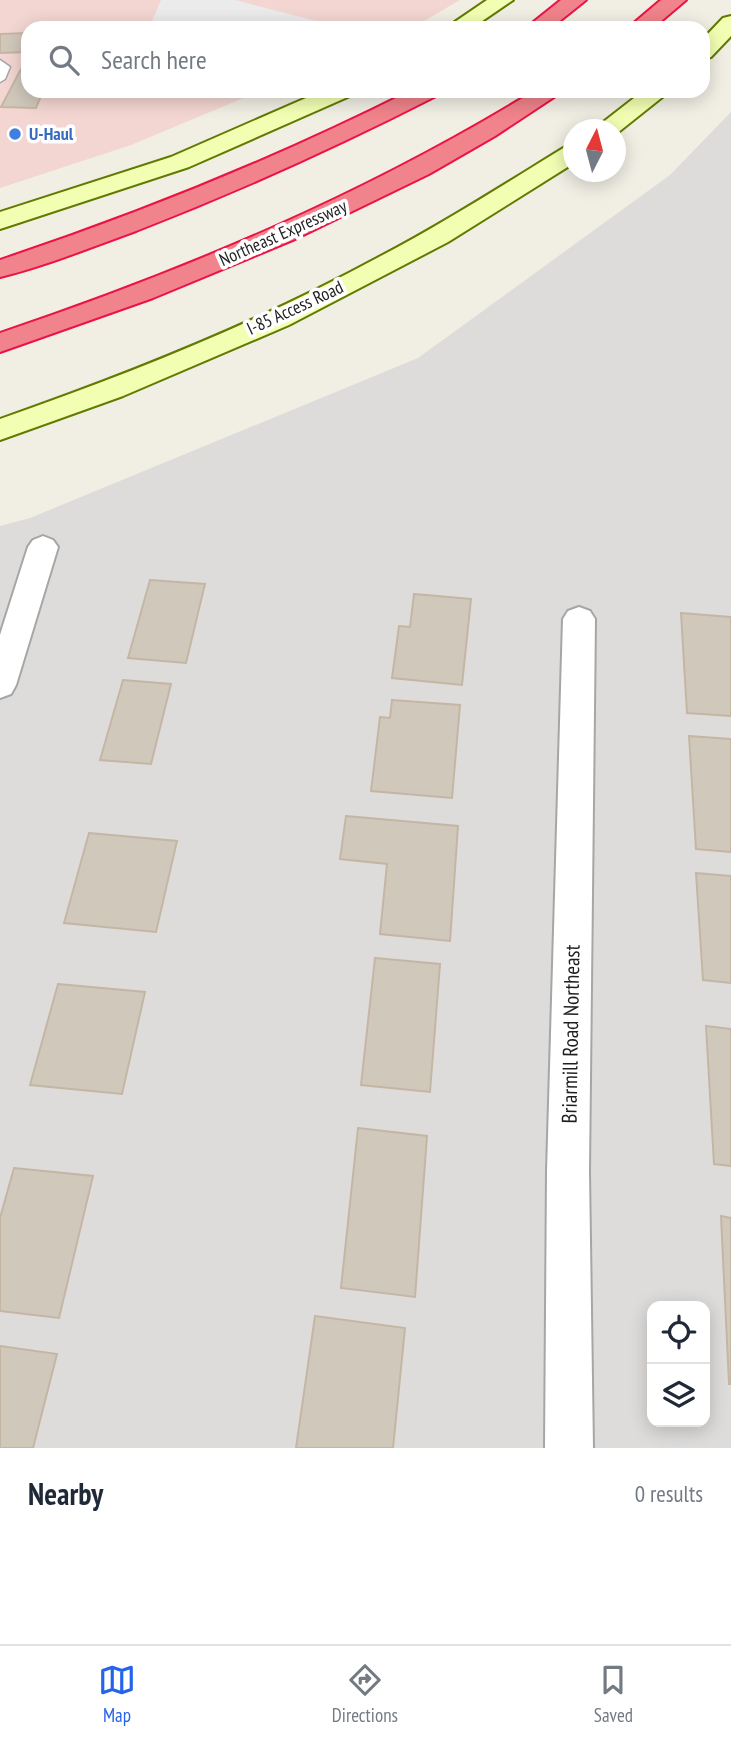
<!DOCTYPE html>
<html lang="en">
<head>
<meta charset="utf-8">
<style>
	body { margin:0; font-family:"PT Sans Narrow",sans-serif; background:#f2f2f3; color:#1f2937 }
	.controls { position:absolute; right:21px; bottom:21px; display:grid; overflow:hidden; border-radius:14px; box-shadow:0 4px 18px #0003 }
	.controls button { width:63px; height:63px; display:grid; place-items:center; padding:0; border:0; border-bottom:2px solid #e0e1e3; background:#fff; color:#1f2937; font:35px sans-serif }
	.compass { position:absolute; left:563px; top:119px; width:63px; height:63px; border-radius:50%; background:#fff; box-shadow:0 4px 18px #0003; rotate:6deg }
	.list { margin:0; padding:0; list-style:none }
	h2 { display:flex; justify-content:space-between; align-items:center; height:91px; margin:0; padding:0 28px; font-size:30px }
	h2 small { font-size:23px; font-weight:400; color:#747a83 }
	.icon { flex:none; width:38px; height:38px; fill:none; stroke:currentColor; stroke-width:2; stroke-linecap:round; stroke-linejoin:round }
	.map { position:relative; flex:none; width:731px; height:1448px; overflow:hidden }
	.search { position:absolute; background:#fff; box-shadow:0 4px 18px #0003; left:21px; right:21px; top:21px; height:77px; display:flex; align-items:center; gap:18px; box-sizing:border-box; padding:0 24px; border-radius:21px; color:#747a83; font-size:26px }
	.sheet { height:196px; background:#fff }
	nav { display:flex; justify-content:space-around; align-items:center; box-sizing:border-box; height:98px; border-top:2px solid #e0e1e3; background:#fff; font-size:19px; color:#747a83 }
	nav a { display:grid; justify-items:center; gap:4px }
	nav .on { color:#2563eb }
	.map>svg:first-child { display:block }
	.residential { fill:#dddcdb; fill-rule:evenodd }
	.commercial { fill:#f3d6d1 }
	.parking { fill:#ebebeb }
	.building { fill:#d1c8bc; stroke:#c4b6a4; stroke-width:2 }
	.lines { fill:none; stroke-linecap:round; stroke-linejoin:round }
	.service-casing { stroke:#a6a6a6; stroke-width:3 }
	.minor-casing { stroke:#a6a6a6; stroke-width:4 }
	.secondary-casing { stroke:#607b00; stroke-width:4 }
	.motorway-casing { stroke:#ed1244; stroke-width:4 }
	.service { fill:#fff; fill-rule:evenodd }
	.minor { fill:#fff; fill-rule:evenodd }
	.secondary { fill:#f2ffb3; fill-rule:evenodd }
	.motorway { fill:#f0838b; fill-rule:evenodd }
	.shop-dot { fill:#3f7fe0; stroke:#fff; stroke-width:2.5 }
	.labels { text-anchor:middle; stroke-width:7; stroke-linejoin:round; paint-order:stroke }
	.far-shop-label { font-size:18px; font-weight:bold; fill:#366cbe; stroke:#fff; text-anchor:start }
	.far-street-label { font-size:18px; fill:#1f1f1f; stroke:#fff }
	.street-label { font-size:21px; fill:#1f1f1f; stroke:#fff }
</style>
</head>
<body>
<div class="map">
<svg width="731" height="1448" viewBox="0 0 731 1448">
	<rect width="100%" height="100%" fill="#f1eee4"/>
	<path class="residential" d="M731,112V1448H0V526L30,518L418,358L670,175ZM652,1306H705V1422H652Z"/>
	<path class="commercial" d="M0,0H460L412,28H28V91H260L131,145L0,188Z"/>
	<path class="parking" d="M161,0H235L324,23L319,28H149Z"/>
	<path class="building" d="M28,33V52L0,53V34Z
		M21,69H28V91H43L36,108L1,107Z
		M150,580L205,584L186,663L128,658Z
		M414,594L471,599L462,685L392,678L399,626L410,627Z
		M681,613L731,617V716L687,713Z
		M123,680L171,684L151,764L100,760Z
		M392,700L460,705L452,798L371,791L380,717L390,718Z
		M689,736L731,739V852L696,849Z
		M346,816L458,826L450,941L380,934L387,864L340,859Z
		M89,833L177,841L156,932L64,923Z
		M696,873L731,876V983L703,980Z
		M375,958L440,964L430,1092L361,1085Z
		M58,984L145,992L122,1094L30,1085Z
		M706,1026L731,1029V1166L714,1164Z
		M358,1128L427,1136L415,1297L341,1288Z
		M14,1168L93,1176L59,1318L0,1311V1218Z
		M721,1216L731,1218V1384H729Z
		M315,1316L405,1328L393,1448H296Z
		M0,1346L57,1354L33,1448H0Z"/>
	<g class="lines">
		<defs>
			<path id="service" d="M0,60L10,67L5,79L0,82Z"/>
			<path id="minor" d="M43,536L53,540L58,547L16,685L11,694L0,698V635L28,547L33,540Z
				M579,607L590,611L595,619L589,1171L593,1448H545L547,1171L563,619L568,611Z"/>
			<path id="secondary" d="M487,0H513L472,28H446Z
				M731,16V36L711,57L703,59V39L723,18Z
				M322,91H354L350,96L189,167L0,229V212L171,157Z
				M643,91H670L616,134V130H593Z
				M574,145V163L448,242L289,325L123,396L0,440V419C129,374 257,323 377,258C442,224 503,185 565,147Z"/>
			<path id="motorway" d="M561,0H586L551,28H526Z
				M661,0H686L653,28H628Z
				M410,91H440L436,96C338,146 239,191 136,231C91,247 46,266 0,277V260C141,213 277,158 410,91Z
				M534,91H563L495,136L429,174L293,240L153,298L0,352V333C187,270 366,194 534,91Z"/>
		</defs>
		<use href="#service" class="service-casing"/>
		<use href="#minor" class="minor-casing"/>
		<use href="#secondary" class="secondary-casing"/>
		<use href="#motorway" class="motorway-casing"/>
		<use href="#service" class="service"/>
		<use href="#minor" class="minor"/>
		<use href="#secondary" class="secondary"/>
		<use href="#motorway" class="motorway"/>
	</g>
	<circle class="shop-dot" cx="15" cy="134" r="7"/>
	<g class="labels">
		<g class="far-shop-label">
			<text x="29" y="140">U-Haul</text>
		</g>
		<g class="far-street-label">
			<text transform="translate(283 233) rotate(-24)" y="6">Northeast Expressway</text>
			<text transform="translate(295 308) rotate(-25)" y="6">I-85 Access Road</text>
		</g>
		<g class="street-label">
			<text transform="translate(571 1034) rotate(-89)" y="7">Briarmill Road Northeast</text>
		</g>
	</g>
</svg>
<div class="controls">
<button><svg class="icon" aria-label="locate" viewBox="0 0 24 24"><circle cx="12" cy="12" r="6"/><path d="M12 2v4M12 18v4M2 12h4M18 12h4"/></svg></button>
<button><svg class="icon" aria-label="layers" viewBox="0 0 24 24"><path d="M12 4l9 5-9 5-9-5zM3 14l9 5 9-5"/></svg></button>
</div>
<svg class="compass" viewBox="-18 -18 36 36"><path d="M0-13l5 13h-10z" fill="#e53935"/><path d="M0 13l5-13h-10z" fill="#747a83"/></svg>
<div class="search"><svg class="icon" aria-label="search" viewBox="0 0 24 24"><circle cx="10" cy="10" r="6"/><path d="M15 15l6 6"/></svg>Search here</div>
</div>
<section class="sheet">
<h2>Nearby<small>0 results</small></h2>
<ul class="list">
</ul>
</section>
<nav>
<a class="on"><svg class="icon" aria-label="map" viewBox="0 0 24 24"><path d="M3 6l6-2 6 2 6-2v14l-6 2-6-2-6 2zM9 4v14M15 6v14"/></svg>Map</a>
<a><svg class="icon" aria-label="directions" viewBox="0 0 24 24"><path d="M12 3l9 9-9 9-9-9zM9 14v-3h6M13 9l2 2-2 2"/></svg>Directions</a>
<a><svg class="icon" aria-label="saved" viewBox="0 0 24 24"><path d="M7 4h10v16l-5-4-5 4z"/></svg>Saved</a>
</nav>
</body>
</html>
